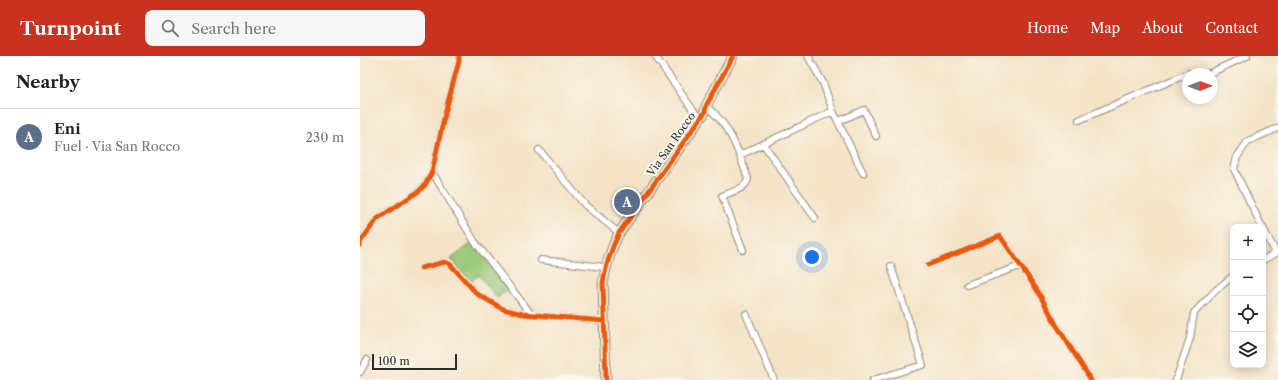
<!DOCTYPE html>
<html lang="en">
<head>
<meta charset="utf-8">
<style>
	body { margin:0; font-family:"Libre Caslon Text",serif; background:#f6f6f6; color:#222 }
	.controls { position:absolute; right:12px; bottom:12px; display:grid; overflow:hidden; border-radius:8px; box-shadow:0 2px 10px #0003 }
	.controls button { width:36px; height:36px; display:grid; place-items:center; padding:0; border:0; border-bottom:1px solid #e0e0e0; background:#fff; color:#222; font:20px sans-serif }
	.compass { position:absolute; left:822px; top:12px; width:36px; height:36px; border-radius:50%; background:#fff; box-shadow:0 2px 10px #0003; rotate:89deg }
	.scale { position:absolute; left:12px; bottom:10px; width:85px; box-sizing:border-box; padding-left:4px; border:2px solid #2b2b2b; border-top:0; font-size:11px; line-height:14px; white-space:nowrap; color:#2b2b2b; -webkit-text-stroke:3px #fbf7ec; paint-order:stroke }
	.you { position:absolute; left:452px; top:201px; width:14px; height:14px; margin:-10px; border:3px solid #fff; border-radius:50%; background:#1a73e8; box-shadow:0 0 0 6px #1a73e833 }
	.badge { display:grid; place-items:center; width:26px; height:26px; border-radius:50%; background:#c8321e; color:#fff; font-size:13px; font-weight:700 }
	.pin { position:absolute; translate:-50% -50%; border:2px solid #fff; box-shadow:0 1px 4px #0006 }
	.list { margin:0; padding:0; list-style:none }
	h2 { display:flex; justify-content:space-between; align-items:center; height:52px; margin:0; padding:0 16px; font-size:17px }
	h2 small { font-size:13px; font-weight:400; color:#767676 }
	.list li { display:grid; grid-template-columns:26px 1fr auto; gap:12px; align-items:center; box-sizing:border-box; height:56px; padding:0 16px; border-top:1px solid #e0e0e0 }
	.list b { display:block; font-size:15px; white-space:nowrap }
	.list p { margin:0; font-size:13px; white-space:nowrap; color:#767676 }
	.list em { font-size:13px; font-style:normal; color:#767676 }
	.icon { flex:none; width:22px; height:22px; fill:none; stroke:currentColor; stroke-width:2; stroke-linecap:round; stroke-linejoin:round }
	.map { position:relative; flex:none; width:918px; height:324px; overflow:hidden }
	header { display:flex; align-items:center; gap:24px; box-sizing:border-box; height:56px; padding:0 20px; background:#c8321e; color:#fff }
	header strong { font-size:19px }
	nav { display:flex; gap:22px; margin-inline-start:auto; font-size:14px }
	.search { width:280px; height:36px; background:#f6f6f6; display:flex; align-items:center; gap:10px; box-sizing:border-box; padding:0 14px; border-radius:8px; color:#767676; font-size:15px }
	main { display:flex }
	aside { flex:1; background:#fff }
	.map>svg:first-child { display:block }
	.pitch { fill:#98c877; stroke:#627a51 }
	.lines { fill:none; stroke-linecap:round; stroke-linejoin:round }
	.street-casing { stroke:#908779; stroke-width:8 }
	.secondary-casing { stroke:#908779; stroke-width:11 }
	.street { stroke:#fff; stroke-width:6 }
	.secondary { stroke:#fae7c3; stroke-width:9 }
	.cycleway-casing { stroke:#fbf7ec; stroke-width:8 }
	.cycleway { stroke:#e8590c; stroke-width:5 }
	.labels { text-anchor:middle; stroke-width:4; stroke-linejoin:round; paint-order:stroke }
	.street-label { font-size:11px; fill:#2b2b2b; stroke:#fbf7ec }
</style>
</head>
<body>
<header>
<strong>Turnpoint</strong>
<div class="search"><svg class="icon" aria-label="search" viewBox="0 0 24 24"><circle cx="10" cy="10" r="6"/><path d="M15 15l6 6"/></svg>Search here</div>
<nav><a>Home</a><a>Map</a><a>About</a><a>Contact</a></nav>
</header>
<main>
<aside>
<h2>Nearby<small></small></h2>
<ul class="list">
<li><span class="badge" style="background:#5c6f8a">A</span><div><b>Eni</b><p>Fuel · Via San Rocco</p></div><em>230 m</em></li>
</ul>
</aside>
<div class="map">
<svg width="918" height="324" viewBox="0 0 918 324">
	<rect width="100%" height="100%" fill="#fbf7ec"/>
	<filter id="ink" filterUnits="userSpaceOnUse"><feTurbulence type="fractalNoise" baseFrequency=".025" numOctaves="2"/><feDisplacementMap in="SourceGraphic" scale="8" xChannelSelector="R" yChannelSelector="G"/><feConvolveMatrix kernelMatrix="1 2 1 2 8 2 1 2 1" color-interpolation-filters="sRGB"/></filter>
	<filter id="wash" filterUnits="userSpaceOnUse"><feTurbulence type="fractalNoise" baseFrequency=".012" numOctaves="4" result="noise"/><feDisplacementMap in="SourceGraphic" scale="16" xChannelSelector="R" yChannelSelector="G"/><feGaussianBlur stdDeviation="0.9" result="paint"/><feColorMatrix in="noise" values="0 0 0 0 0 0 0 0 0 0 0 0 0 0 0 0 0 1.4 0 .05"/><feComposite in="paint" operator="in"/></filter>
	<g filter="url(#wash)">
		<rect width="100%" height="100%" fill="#f4e3c7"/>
		<path class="pitch" d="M113,186L148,234L137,242L119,219L109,227L91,203Z"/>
	</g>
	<g filter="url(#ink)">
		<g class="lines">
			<defs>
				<path id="street" d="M295,0L340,64
					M448,0L463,27L473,55L503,117
					M848,18L887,0
					M346,50C369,67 379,96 388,123C386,133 371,136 362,140L383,194
					M719,64L829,17L834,18
					M479,65L504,54L516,80
					M404,89L455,162
					M179,94L225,149L259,177
					M380,99L473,55
					M72,116L115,186L171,258
					M902,171L874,113L877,101L888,85L918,72
					M903,172L916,197L903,204
					M0,189L1,185L17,163L59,135L65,129L72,116L85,57L99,5V0
					M181,204L245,211
					M568,209L640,180L677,234L697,270L731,324
					M61,212L85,206L90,208L117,238L143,253L163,258L244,265
					M607,229L660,210
					M386,258L414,324
					M0,316L7,304
					M513,324L563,309L531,210
					M816,324L830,282L834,257L855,235L873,220"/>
				<path id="secondary" d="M246,324L243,227C246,208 251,193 259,177L345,56L346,50L373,0"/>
			</defs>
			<use href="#street" class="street-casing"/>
			<use href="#secondary" class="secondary-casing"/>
			<use href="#street" class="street"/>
			<use href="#secondary" class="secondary"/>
			<defs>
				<path id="cycleway" d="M0,189L1,185L17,163L59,135L65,129L72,116L85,57L99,5V0
					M568,209L640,180L677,234L697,270L731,324
					M61,212L85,206L90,208L117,238L143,253L163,258L244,265
					M246,324L243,227C246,208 251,193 259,177L345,56L346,50L373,0"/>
			</defs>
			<use href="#cycleway" class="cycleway-casing"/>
			<use href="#cycleway" class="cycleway"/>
		</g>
	</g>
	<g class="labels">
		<g class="street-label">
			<text transform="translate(311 88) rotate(-55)" y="4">Via San Rocco</text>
		</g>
	</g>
</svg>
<div class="controls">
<button>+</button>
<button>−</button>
<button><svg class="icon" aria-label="locate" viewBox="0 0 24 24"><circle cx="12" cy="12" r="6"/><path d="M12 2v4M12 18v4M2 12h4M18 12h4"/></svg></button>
<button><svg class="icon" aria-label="layers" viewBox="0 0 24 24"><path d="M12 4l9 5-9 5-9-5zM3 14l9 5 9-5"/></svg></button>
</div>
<svg class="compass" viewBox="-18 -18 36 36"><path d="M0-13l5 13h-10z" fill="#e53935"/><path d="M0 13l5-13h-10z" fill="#767676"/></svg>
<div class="scale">100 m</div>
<div class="you"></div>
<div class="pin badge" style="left:267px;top:146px;background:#5c6f8a">A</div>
</div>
</main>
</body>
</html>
